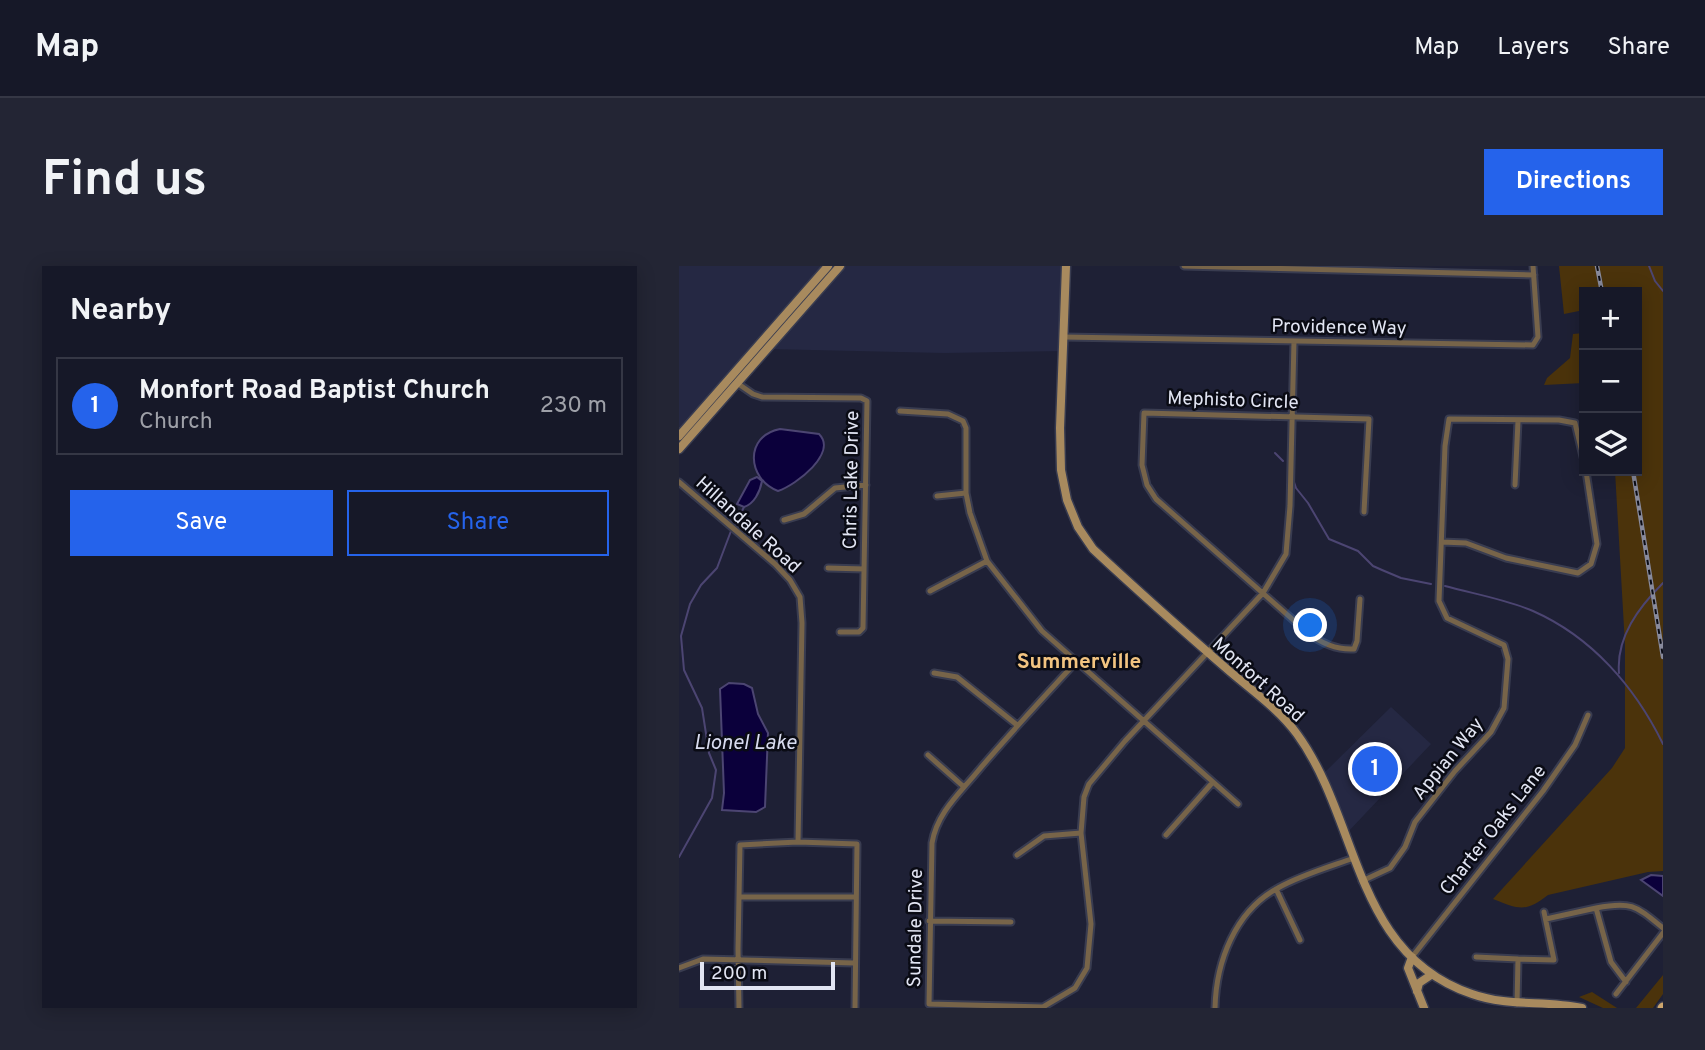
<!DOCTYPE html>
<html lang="en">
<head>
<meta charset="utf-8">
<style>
	body { margin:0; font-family:Overpass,sans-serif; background:#232534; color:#f1f3f6 }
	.controls { position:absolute; right:21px; top:21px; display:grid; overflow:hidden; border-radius:0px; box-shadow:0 4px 18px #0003 }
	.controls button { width:63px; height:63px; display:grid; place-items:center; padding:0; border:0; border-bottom:2px solid #353745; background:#161828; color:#f1f3f6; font:35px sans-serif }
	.scale { position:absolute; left:21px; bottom:18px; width:135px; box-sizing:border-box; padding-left:7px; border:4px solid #e2e5f3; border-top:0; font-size:19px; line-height:24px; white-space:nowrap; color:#e2e5f3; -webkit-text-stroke:5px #0a0b14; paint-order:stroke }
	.you { position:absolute; left:632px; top:360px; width:24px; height:24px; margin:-18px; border:5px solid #fff; border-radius:50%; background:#1a73e8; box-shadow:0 0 0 10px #1a73e833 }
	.badge { display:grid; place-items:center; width:46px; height:46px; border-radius:50%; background:#2563eb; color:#fff; font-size:23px; font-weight:700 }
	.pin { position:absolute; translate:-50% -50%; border:4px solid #fff; box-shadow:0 2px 7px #0006 }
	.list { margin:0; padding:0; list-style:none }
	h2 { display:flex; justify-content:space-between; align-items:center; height:91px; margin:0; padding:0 28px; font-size:30px }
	h2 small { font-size:23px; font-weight:400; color:#9ea0a8 }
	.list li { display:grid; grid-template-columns:46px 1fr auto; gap:21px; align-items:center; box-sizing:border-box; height:98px; margin:0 14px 14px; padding:0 14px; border:2px solid #353745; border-radius:0px }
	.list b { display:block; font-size:26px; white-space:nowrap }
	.list p { margin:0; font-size:23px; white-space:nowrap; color:#9ea0a8 }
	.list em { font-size:23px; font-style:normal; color:#9ea0a8 }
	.actions { display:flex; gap:14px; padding:21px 28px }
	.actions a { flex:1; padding:16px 0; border:2px solid #2563eb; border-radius:0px; text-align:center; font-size:24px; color:#2563eb }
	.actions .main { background:#2563eb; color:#fff }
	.icon { flex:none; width:38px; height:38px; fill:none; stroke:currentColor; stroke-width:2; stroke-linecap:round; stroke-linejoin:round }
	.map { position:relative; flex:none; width:984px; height:742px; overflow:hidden; border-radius:0px }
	header { display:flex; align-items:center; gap:42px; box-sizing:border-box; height:98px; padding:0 35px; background:#161828; border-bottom:2px solid #353745 }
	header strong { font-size:33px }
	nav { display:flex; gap:38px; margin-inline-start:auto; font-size:24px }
	.intro { display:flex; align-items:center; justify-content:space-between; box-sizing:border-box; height:168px; padding:0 42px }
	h1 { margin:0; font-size:49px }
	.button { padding:18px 32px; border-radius:0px; background:#2563eb; color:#fff; font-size:24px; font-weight:700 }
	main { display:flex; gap:42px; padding:0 42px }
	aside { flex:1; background:#161828; border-radius:0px; box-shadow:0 4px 18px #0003 }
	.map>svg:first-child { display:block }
	.built { fill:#252843 }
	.green { fill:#4b330b }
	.water { fill:#0b003b; stroke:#4c4572; stroke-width:2 }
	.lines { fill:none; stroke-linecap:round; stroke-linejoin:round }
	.stream { stroke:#4c4572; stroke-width:2 }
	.street-casing { stroke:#393c50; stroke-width:9 }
	.secondary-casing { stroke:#393c50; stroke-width:11 }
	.primary-casing { stroke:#393c50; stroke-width:12 }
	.street { stroke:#776449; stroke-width:5 }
	.secondary { stroke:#a88a5e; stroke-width:8 }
	.primary { stroke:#cda66d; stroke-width:9 }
	.rail-casing { stroke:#888a9c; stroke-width:4.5 }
	.rail { stroke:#0a0b14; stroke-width:2; stroke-dasharray:5; stroke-linecap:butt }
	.labels { text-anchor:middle; stroke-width:5; stroke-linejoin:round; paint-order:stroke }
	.street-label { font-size:19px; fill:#e2e5f3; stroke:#0a0b14 }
	.neighbourhood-label { font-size:21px; font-weight:bold; fill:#f2c481; stroke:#0a0b14 }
	.water-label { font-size:21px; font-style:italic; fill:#d8dbef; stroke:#0a0b14 }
</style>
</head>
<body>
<header>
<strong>Map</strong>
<nav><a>Map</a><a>Layers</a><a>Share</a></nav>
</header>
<div class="intro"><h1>Find us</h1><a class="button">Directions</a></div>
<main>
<aside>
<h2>Nearby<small></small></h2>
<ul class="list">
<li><span class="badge">1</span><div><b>Monfort Road Baptist Church</b><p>Church</p></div><em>230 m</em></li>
</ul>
<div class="actions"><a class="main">Save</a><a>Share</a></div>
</aside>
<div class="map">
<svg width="984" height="742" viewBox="0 0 984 742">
	<rect width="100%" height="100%" fill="#1e2035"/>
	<path class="built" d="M0,0H388L386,85L265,87L89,83L0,182Z
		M712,441L752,478L668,567L644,508Z"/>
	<path class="green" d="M880,0H984V605L969,606L869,629C846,647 840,643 814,633L933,502L946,482V379L936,205H958V26H905V44L885,48Z
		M905,67V117L865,119L868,112L891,92L894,68Z
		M984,709V728L974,742H957Z
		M913,726L938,742H924L900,731Z"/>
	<path class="water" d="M101,163L140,168C159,187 117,219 99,225C68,213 65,170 101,163Z
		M78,211L83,215C81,226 75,238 65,241L58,238L71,214Z
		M50,417L65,418L73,422L79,448L89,467L86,541L77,546L43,544L45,527L41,423Z
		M972,609L984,610V630L962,614Z"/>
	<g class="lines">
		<path class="stream" d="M970,0L976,15L984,25
			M596,187L604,195
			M615,216L617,222L629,237L650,273L679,285L694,300L703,304L722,312L752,318
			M56,259L65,241
			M766,320C795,328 826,333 854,345C913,371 956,421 984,478
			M940,407C937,371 960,341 984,317
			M0,591L33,532L37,504L30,487L23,442L5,404L2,370L11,338L22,319L38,302L52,265"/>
		<defs>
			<path id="street" d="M505,0L855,9
				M384,71L854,79L859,71L854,0
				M58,117L74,128L83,131L182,132L188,135L184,362L180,366H161
				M221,145L269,148L284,155L287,162V227L291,247L308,295L363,365L559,538
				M0,216L96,298L111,314L121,331L123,357L119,576
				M836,219L839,155
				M258,230L287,227
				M105,254L125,248L156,222L187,219
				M763,276L787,277L827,292L899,307L912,298L918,278L907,205
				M149,302L185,303
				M251,325L308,295
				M681,333L678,375L675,383C658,384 642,377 629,367L477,233L468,219L463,199L465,147L690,153L685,246
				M397,396C364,432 331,467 299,505C280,528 258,547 253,577L250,738L364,741L396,722L408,702L412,658L402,567L405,531L410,518L446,475L584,327L607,288L611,240L615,75
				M255,407L278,411L338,459
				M249,489L285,521
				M487,569L534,516
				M338,589L365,570L402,567
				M683,615L711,602L726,581L736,556L776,505L812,466L825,442L829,393L825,379L768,352L760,335L766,180L770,153L880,154L896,157L905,195
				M597,623L621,674
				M61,631H177
				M867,653L917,642
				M250,655L332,656
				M733,691L864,525L896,479L909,449
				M797,691L839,693L838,738
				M839,693L875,694L865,646
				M0,702L24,693L175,697
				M947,716L932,696L917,642C953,635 957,640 984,662
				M937,728L984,667
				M60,742L59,683L61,579L119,576L178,578L176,742
				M536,742C537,696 556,645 599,622C622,609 650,601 675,592"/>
			<path id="secondary" d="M387,0L381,162L382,204L388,234L399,261L414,283C458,324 503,364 548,403C571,423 600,443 618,468C681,554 674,688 793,728C829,741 866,734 903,742
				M0,170L149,0
				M0,183L161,0
				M733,691L729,702L745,742
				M738,725L740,717L752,709"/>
			<path id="primary" d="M983,742L984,741"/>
		</defs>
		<use href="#street" class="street-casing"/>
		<use href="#secondary" class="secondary-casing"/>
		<use href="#primary" class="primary-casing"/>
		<use href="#street" class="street"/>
		<use href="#secondary" class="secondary"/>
		<use href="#primary" class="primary"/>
		<defs>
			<path id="rail" d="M918,0L923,26
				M954,205L984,391"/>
		</defs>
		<use href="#rail" class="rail-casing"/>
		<use href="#rail" class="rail"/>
	</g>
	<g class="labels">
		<g class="street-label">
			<text transform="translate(660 60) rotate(1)" y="7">Providence Way</text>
			<text transform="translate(554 133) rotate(2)" y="7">Mephisto Circle</text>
			<text transform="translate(171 214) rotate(-89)" y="7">Chris Lake Drive</text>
			<text transform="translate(70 258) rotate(42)" y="7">Hillandale Road</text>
			<text transform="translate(580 413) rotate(42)" y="7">Monfort Road</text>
			<text transform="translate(768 492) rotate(-51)" y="7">Appian Way</text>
			<text transform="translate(813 563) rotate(-52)" y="7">Charter Oaks Lane</text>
			<text transform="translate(235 662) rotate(-89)" y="7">Sundale Drive</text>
		</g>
		<g class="neighbourhood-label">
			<text x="400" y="402">Summerville</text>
		</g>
		<g class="water-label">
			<text x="66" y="483">Lionel Lake</text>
		</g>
	</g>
</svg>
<div class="controls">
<button>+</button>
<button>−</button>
<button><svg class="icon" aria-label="layers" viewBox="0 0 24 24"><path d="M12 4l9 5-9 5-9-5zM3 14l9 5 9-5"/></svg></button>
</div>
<div class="scale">200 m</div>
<div class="you"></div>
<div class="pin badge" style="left:696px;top:503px">1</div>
</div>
</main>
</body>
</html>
